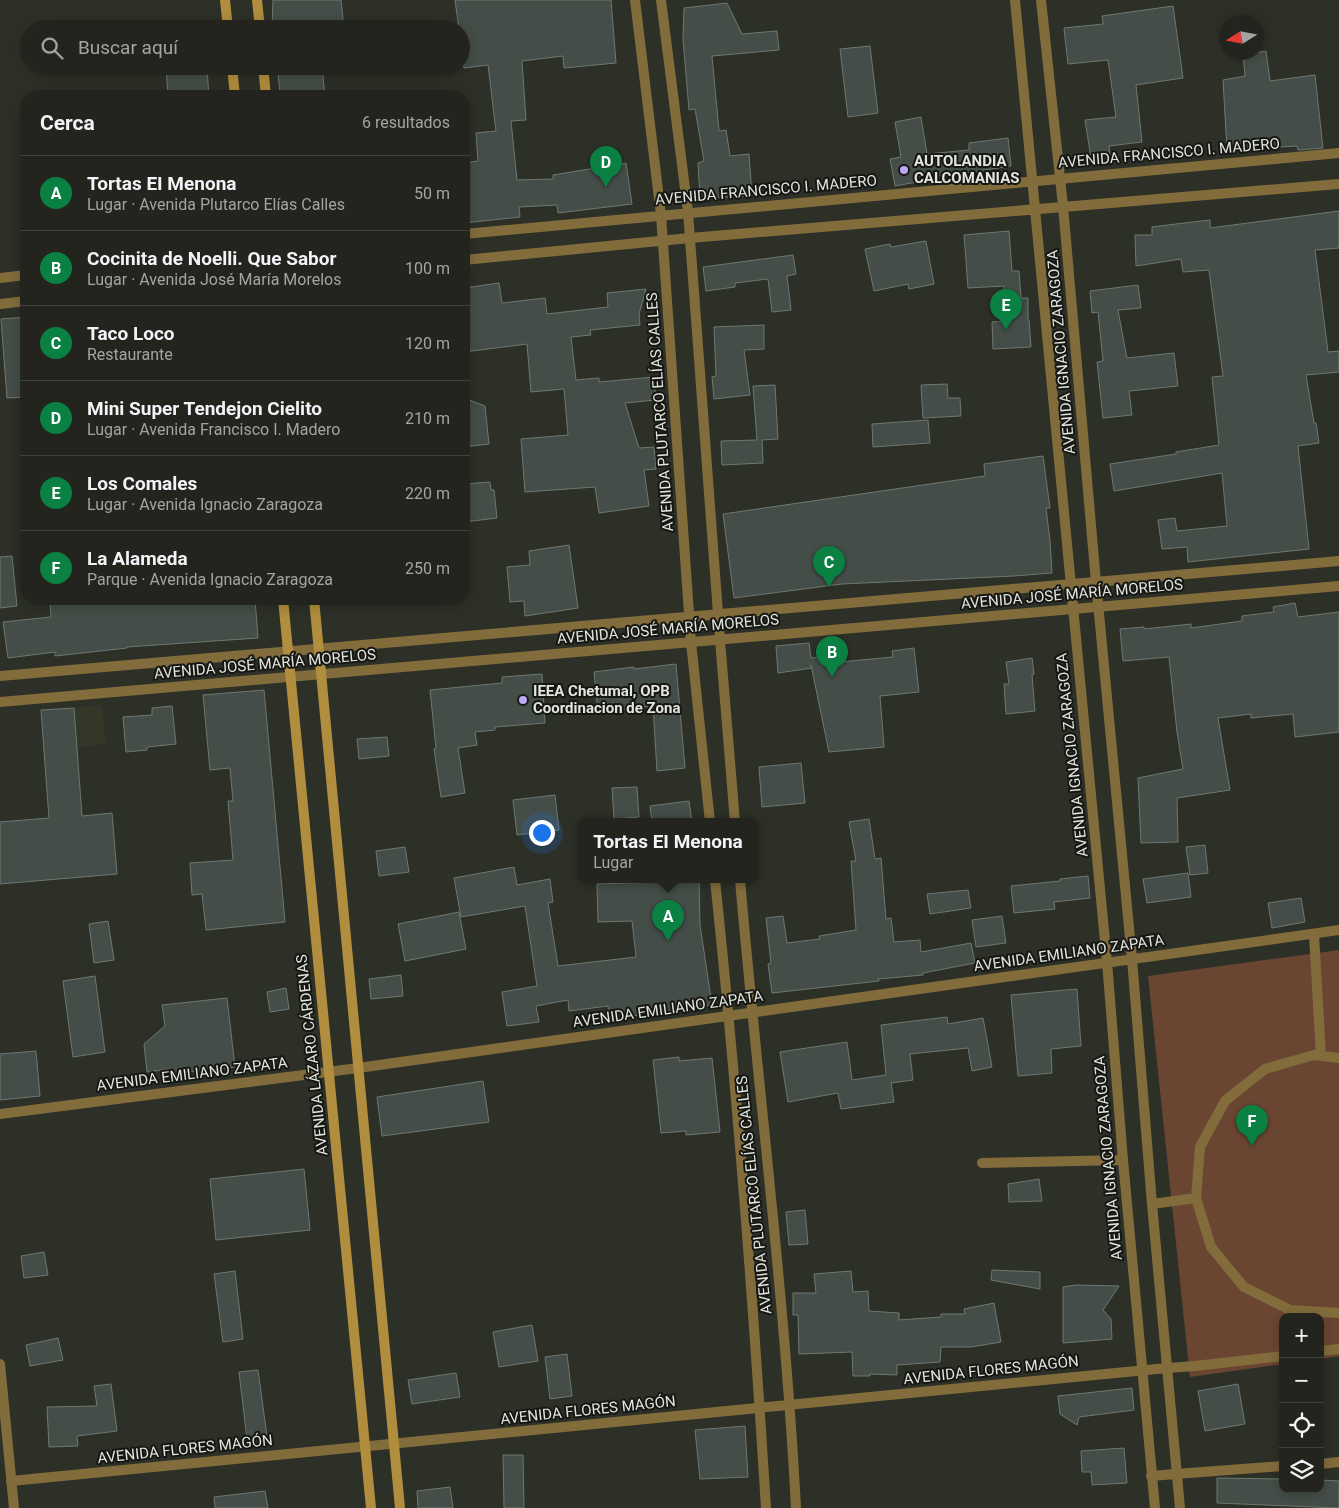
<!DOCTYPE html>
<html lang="es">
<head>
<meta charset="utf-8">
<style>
	body { margin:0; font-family:Roboto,sans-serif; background:#2e302a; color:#f1f3f6 }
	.controls { position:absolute; right:15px; bottom:15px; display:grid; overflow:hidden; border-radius:10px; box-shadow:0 2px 12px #0003 }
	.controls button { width:45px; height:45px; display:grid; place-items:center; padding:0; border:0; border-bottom:1px solid #3f413b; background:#22241d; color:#f1f3f6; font:25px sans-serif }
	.compass { position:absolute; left:1219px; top:15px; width:45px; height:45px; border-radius:50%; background:#22241d; box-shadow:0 2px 12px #0003; rotate:259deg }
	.you { position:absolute; left:541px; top:832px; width:18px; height:18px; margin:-12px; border:4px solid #fff; border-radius:50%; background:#1a73e8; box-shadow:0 0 0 8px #1a73e833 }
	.badge { display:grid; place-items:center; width:32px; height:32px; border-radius:50%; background:#0b8043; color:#fff; font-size:16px; font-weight:700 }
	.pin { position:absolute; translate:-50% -41px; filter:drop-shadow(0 1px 2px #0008) }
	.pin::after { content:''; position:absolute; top:26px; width:18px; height:15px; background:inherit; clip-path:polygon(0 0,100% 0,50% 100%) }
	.popup { position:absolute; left:577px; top:818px; width:182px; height:65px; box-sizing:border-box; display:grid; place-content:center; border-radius:10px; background:#22241d; filter:drop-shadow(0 1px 4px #0005); font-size:16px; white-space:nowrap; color:#a2a4a4 }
	.popup b { font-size:19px; color:#f1f3f6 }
	.popup::after { content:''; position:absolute; left:50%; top:100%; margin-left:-10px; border:10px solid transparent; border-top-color:#22241d }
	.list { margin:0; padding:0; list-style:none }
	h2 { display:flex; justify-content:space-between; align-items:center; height:65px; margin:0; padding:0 20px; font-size:21px }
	h2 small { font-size:16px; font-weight:400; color:#a2a4a4 }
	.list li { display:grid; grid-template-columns:32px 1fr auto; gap:15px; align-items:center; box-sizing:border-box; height:75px; padding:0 20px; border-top:1px solid #3f413b }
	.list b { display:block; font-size:19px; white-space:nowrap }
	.list p { margin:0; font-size:16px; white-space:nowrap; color:#a2a4a4 }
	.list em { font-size:16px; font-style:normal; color:#a2a4a4 }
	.icon { flex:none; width:28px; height:28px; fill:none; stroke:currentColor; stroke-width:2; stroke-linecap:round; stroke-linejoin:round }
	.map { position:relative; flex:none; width:1339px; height:1508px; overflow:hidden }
	.search { position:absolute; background:#22241d; box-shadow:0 2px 12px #0003; left:20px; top:20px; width:450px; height:55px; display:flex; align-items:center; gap:12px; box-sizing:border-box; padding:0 18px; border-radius:28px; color:#a2a4a4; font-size:19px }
	.panel { position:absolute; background:#22241d; box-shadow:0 2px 12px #0003; left:20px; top:90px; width:450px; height:515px; border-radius:20px }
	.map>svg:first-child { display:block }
	.built { fill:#323727 }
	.green { fill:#6a4632 }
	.building { fill:#444d47; stroke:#6e7871 }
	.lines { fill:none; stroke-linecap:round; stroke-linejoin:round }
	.service { stroke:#826c3c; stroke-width:10 }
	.pedestrian { stroke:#826c3c; stroke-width:10 }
	.minor { stroke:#826c3c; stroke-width:10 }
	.tertiary { stroke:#826c3c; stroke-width:10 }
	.secondary { stroke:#b18e3d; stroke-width:10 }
	.poi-dot { fill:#bca9f5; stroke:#161713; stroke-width:2 }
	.labels { text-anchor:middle; stroke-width:4; stroke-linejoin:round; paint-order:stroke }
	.street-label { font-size:15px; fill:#e2e4de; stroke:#161713 }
	.poi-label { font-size:15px; font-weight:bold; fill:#e2e4de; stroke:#161713; text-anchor:start }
</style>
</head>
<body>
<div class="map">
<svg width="1339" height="1508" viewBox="0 0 1339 1508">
	<rect width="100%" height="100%" fill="#2d3027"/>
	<path class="built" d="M102,705L106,744L77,748L74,708Z"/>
	<path class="green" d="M1339,950V1356L1320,1359V1317H1283V1364L1190,1377L1148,976Z"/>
	<path class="building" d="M273,0H341L344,29H272Z
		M455,0H611L616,63L564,68L563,56L522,61L526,120L511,121L517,180L553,179V175L626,163L632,204L558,213L557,205L519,207L520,217L464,223V163L478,161L476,133L496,131L488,65L464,68L461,29H459Z
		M727,3L742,34L777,31L779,50L712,56L719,131L726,130L730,156L749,154L752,196L700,198L698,163L704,161L695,109L689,110L683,39L684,8Z
		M1173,6L1183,78L1136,85L1142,142L1109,146L1110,156L1091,158L1085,120L1116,117L1108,60L1068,64L1064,28L1103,24L1102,16Z
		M870,46L878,113L848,117L840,49Z
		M1266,51L1270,81L1315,75L1323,148L1298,150L1297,146L1227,150L1223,80L1245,76L1243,55Z
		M166,66H196V69H207L209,96H168Z
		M322,67L325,96H280L278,72Z
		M921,117L927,154L969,150V143L1008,138L1011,166L952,175L916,177L917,182L895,186L890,159L901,157L895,122Z
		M1339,211V248L1315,250L1328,352L1339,351V372L1306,375L1314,423H1316L1319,443L1298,446L1309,549L1188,562L1187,547L1162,549L1158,520L1175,518L1177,531L1227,526L1222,473L1114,491L1110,464L1176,454V452L1219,445L1212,377L1223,376L1209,270L1183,272L1181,259L1136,266L1135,235H1152V227L1176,224L1210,220V228Z
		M1009,231L1012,271H1019L1021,298H1028V320H1029L1031,347L993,349L992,322L1005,321L1004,286L968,288L964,235Z
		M926,241L934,284L909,289L908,284L874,291L865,249L890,244L891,247Z
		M793,255L796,274L787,276L791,310L772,312L768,279L735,283V287L706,291L703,267Z
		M499,283L502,303L545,298L547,314L608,307L607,293L646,289L639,314L640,325L590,330L591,335L571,337L576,380L599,378V382L654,377L656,400L625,403L639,448L654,447L656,469L644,470L649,506L599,513L595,487L525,492L521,439L568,435L564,389L531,392L527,344L464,352V288Z
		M1138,285L1141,308L1118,310L1127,358L1174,353L1178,386L1129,391L1132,415L1103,418L1097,362L1103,361L1098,312L1092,313L1090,291Z
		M26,317V397L7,398L1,319Z
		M764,325V349L744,350L750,395L714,399L712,377L716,376L714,327Z
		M947,384L948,398H960L961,416L923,418L921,385Z
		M775,385L778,439L762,440L763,463L722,465L721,441L757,440L753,386Z
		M464,398L485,406L489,444L464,447Z
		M928,420L930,443L873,447L872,424Z
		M1043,456L1050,508H1046L1050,541L1052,573L1014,576L842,584L734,598L723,514L985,476L984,464Z
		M490,482L491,490H494L497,518L464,522V484Z
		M569,545L578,608L525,616L524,601L510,602L507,567L530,565L529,551Z
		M12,556L17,606L0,608V557Z
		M103,599H255L258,638L127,647V648L55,656V652L8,658L3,622L51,617L50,603Z
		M1295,603L1298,617L1339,612V732L1295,737L1293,714L1251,718V714L1218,718L1230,790L1177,798L1178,842L1141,843L1138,778L1183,769L1177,732L1169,657L1123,661L1120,629L1144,627V629L1191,624V628L1242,621V616L1274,612L1273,607Z
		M809,643L811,658L839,655L840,662L893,657L892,651L914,648L919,692L880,696L884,747L829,752L811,665L812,668L778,673L776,646Z
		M1032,658L1034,674L1032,675L1035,711L1006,714L1004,684H1009L1006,662Z
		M676,664L685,768L657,771L653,706L598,712L594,672L634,667V669Z
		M542,674L545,723L495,727V730L475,732L477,745L458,748L465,793L441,797L434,749L436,748L430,690L502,683V677Z
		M264,690L285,922L206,930L202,894L192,895L190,863L233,860L228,801H233L230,768L210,770L203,695Z
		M172,706L176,744L147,747V750L126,752L123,717L152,715V708Z
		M74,708L82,816L112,813L117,874L0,884V822L49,818L41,710Z
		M387,737L389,756L359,759L357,739Z
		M801,763L805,803L762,807L759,767Z
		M637,787L639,817L614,819L612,788Z
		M555,795L559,830L517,835L513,800Z
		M689,801L692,822H652L650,806Z
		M869,819L875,859L881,858L886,919L891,918L894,942L920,940L921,952L971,943L975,963L923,973V975L878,979L879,981L772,993L768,964L771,963L766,918L783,916L787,943L820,939L819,936L856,930L851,861H856L849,822Z
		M1205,845L1208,873L1190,875L1186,847Z
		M405,847L409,872L379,876L376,851Z
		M514,867L517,885L550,879L553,902L548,903L558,966L636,957L632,921L598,922L597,884L699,881L700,925L712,1005L626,1017L625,1013L609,1015L608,1006L569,1011L568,1000L536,1006L539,1022L507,1026L502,992L537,986L525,906L461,917L454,878Z
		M1188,873L1191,897L1147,903L1143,879Z
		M1088,876L1090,898L1054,902L1055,909L1014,913L1011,886L1060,881V879Z
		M968,890L971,908L930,914L927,894Z
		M1301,898L1305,922L1272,928L1268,903Z
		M459,912L466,949L405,961L398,924Z
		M1002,916L1006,943L976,947L972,920Z
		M108,921L114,960L94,963L89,924Z
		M401,975L403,996L371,999L369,979Z
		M95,976L105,1052L73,1057L63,981Z
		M286,988L289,1009L270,1012L267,992Z
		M1077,989L1081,1046L1051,1049L1052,1073L1018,1076L1011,995Z
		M227,998L235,1067L170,1074V1069L147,1072L144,1044L165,1026L162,1005Z
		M947,1017L948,1024L983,1018L992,1067L972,1071L968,1048L910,1054L913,1080L891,1083L894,1102L841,1109L838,1093L788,1102L780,1052L847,1042L852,1080L886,1075L881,1025Z
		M36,1051L40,1096L0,1100V1054Z
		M679,1057V1061L712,1058L720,1132L686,1135V1131L661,1133L653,1060Z
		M483,1081L489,1122L382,1136L377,1097Z
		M304,1169L310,1230L216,1240L210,1179Z
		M1039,1179L1042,1201L1009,1202L1008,1184Z
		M805,1210L808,1244L789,1245L786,1212Z
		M44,1252L48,1275L24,1278L21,1256Z
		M992,1270L1040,1272V1289L991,1280Z
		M235,1271L243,1339L223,1342L214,1274Z
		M851,1271L853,1292L868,1291L869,1311L899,1313V1320L941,1317V1314H965L964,1309L994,1303L1001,1342L971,1347H941L940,1362L897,1365V1375L870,1374V1376H853L852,1352L799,1354L798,1315H793V1293H816L814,1274Z
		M1076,1285L1119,1286L1103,1310L1111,1319L1112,1339L1063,1343V1287Z
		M532,1325L538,1361L499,1367L493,1332Z
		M58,1338L63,1360L30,1366L26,1345Z
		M567,1354L572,1396L550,1399L545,1357Z
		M258,1370L267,1436L247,1439L239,1372Z
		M456,1373L460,1397L412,1404L408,1380Z
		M111,1384L117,1431L77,1436L78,1446L49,1447L47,1407L97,1406L94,1386Z
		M1238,1384L1245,1424L1205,1431L1198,1391Z
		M1132,1388L1134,1410L1079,1417L1077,1425L1060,1414L1058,1396Z
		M745,1426L748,1477L700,1479L695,1430Z
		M1124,1448L1127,1483L1092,1485L1091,1472H1082L1081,1451Z
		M503,1455H523L524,1508H504Z
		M1217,1478L1283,1479V1489H1320V1480L1339,1481V1508L1217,1503Z
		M450,1487L453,1508H418L417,1491Z
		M265,1491L268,1508H215L214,1497Z"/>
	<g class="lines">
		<path class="service" d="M982,1163L1123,1160
			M1320,1464L1339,1462
			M1176,1474L1283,1466"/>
		<path class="pedestrian" d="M1314,934L1321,1056
			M1339,1058L1314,1055L1265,1069L1225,1101L1200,1147L1196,1198L1211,1247L1244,1287L1290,1310L1339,1313
			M1152,1204L1196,1198
			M1320,1351L1339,1349
			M1167,1368L1195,1366L1283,1356"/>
		<path class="minor" d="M635,0L661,215L691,642L710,822
			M661,0L688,212L720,640L735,822
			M1015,0L1107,962L1123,1160L1155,1508
			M1041,0L1063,206L1096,582L1132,959L1152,1204L1180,1508
			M464,234L1339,153
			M464,260L690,238L1339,184
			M0,278L26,275
			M0,304L26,301
			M715,880C737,1089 753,1298 766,1508
			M740,880C758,1089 785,1298 796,1508
			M0,1114L358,1068L1339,930
			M0,1364L14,1508
			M1151,1476L1176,1474
			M11,1481L1167,1368"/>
		<path class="tertiary" d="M0,676L1339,561
			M0,702L1339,586"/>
		<path class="secondary" d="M225,0L228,29
			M257,0L260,29
			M232,66L235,96
			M263,66L266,96
			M283,599L371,1508
			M314,599L400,1508"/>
	</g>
	<g class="poi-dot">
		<circle cx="904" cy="170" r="5"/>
		<circle cx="523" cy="700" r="5"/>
	</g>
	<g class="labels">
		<g class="street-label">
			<text transform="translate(1169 153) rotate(-5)" y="5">AVENIDA FRANCISCO I. MADERO</text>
			<text transform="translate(766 190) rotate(-5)" y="5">AVENIDA FRANCISCO I. MADERO</text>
			<text transform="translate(1061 352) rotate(-95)" y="5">AVENIDA IGNACIO ZARAGOZA</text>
			<text transform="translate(660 412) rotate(-94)" y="5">AVENIDA PLUTARCO ELÍAS CALLES</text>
			<text transform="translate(1072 594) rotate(-5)" y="5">AVENIDA JOSÉ MARÍA MORELOS</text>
			<text transform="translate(668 629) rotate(-5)" y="5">AVENIDA JOSÉ MARÍA MORELOS</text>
			<text transform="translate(265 664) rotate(-5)" y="5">AVENIDA JOSÉ MARÍA MORELOS</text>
			<text transform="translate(1072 755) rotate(-96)" y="5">AVENIDA IGNACIO ZARAGOZA</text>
			<text transform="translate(1069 953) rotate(-8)" y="5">AVENIDA EMILIANO ZAPATA</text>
			<text transform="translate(668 1009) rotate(-8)" y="5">AVENIDA EMILIANO ZAPATA</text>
			<text transform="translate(312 1055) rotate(-96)" y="5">AVENIDA LÁZARO CÁRDENAS</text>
			<text transform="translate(192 1074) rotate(-7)" y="5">AVENIDA EMILIANO ZAPATA</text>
			<text transform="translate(1108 1158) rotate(-95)" y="5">AVENIDA IGNACIO ZARAGOZA</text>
			<text transform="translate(754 1195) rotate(-96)" y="5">AVENIDA PLUTARCO ELÍAS CALLES</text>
			<text transform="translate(991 1370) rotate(-6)" y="5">AVENIDA FLORES MAGÓN</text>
			<text transform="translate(588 1410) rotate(-6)" y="5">AVENIDA FLORES MAGÓN</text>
			<text transform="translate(185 1449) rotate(-6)" y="5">AVENIDA FLORES MAGÓN</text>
		</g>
		<g class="poi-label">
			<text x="914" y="166">AUTOLANDIA<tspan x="914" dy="17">CALCOMANIAS</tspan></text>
			<text x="533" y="696">IEEA Chetumal, OPB<tspan x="533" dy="17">Coordinacion de Zona</tspan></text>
		</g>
	</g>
</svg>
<div class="controls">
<button>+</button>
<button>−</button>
<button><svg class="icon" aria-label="locate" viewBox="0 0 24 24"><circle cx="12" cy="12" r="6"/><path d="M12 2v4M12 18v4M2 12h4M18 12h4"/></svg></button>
<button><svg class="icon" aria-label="layers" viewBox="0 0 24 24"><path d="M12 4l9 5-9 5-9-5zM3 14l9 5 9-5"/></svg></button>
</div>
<svg class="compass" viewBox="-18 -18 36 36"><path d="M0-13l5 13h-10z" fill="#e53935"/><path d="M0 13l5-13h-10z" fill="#a2a4a4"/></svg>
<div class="you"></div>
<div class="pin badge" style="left:668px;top:941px">A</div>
<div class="popup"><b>Tortas EI Menona</b>Lugar</div>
<div class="pin badge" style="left:832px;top:677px">B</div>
<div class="pin badge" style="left:829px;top:587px">C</div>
<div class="pin badge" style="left:606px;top:187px">D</div>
<div class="pin badge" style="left:1006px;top:330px">E</div>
<div class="pin badge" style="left:1252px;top:1146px">F</div>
<div class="search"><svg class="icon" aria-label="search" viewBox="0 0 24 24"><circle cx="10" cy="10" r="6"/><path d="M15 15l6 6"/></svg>Buscar aquí</div>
<section class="panel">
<h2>Cerca<small>6 resultados</small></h2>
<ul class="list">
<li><span class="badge">A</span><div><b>Tortas EI Menona</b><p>Lugar · Avenida Plutarco Elías Calles</p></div><em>50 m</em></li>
<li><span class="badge">B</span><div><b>Cocinita de Noelli. Que Sabor</b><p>Lugar · Avenida José María Morelos</p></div><em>100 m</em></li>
<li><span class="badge">C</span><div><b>Taco Loco</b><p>Restaurante</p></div><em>120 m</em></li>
<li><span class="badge">D</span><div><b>Mini Super Tendejon Cielito</b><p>Lugar · Avenida Francisco I. Madero</p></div><em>210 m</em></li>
<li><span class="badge">E</span><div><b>Los Comales</b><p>Lugar · Avenida Ignacio Zaragoza</p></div><em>220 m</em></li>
<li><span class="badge">F</span><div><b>La Alameda</b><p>Parque · Avenida Ignacio Zaragoza</p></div><em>250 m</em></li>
</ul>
</section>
</div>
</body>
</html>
